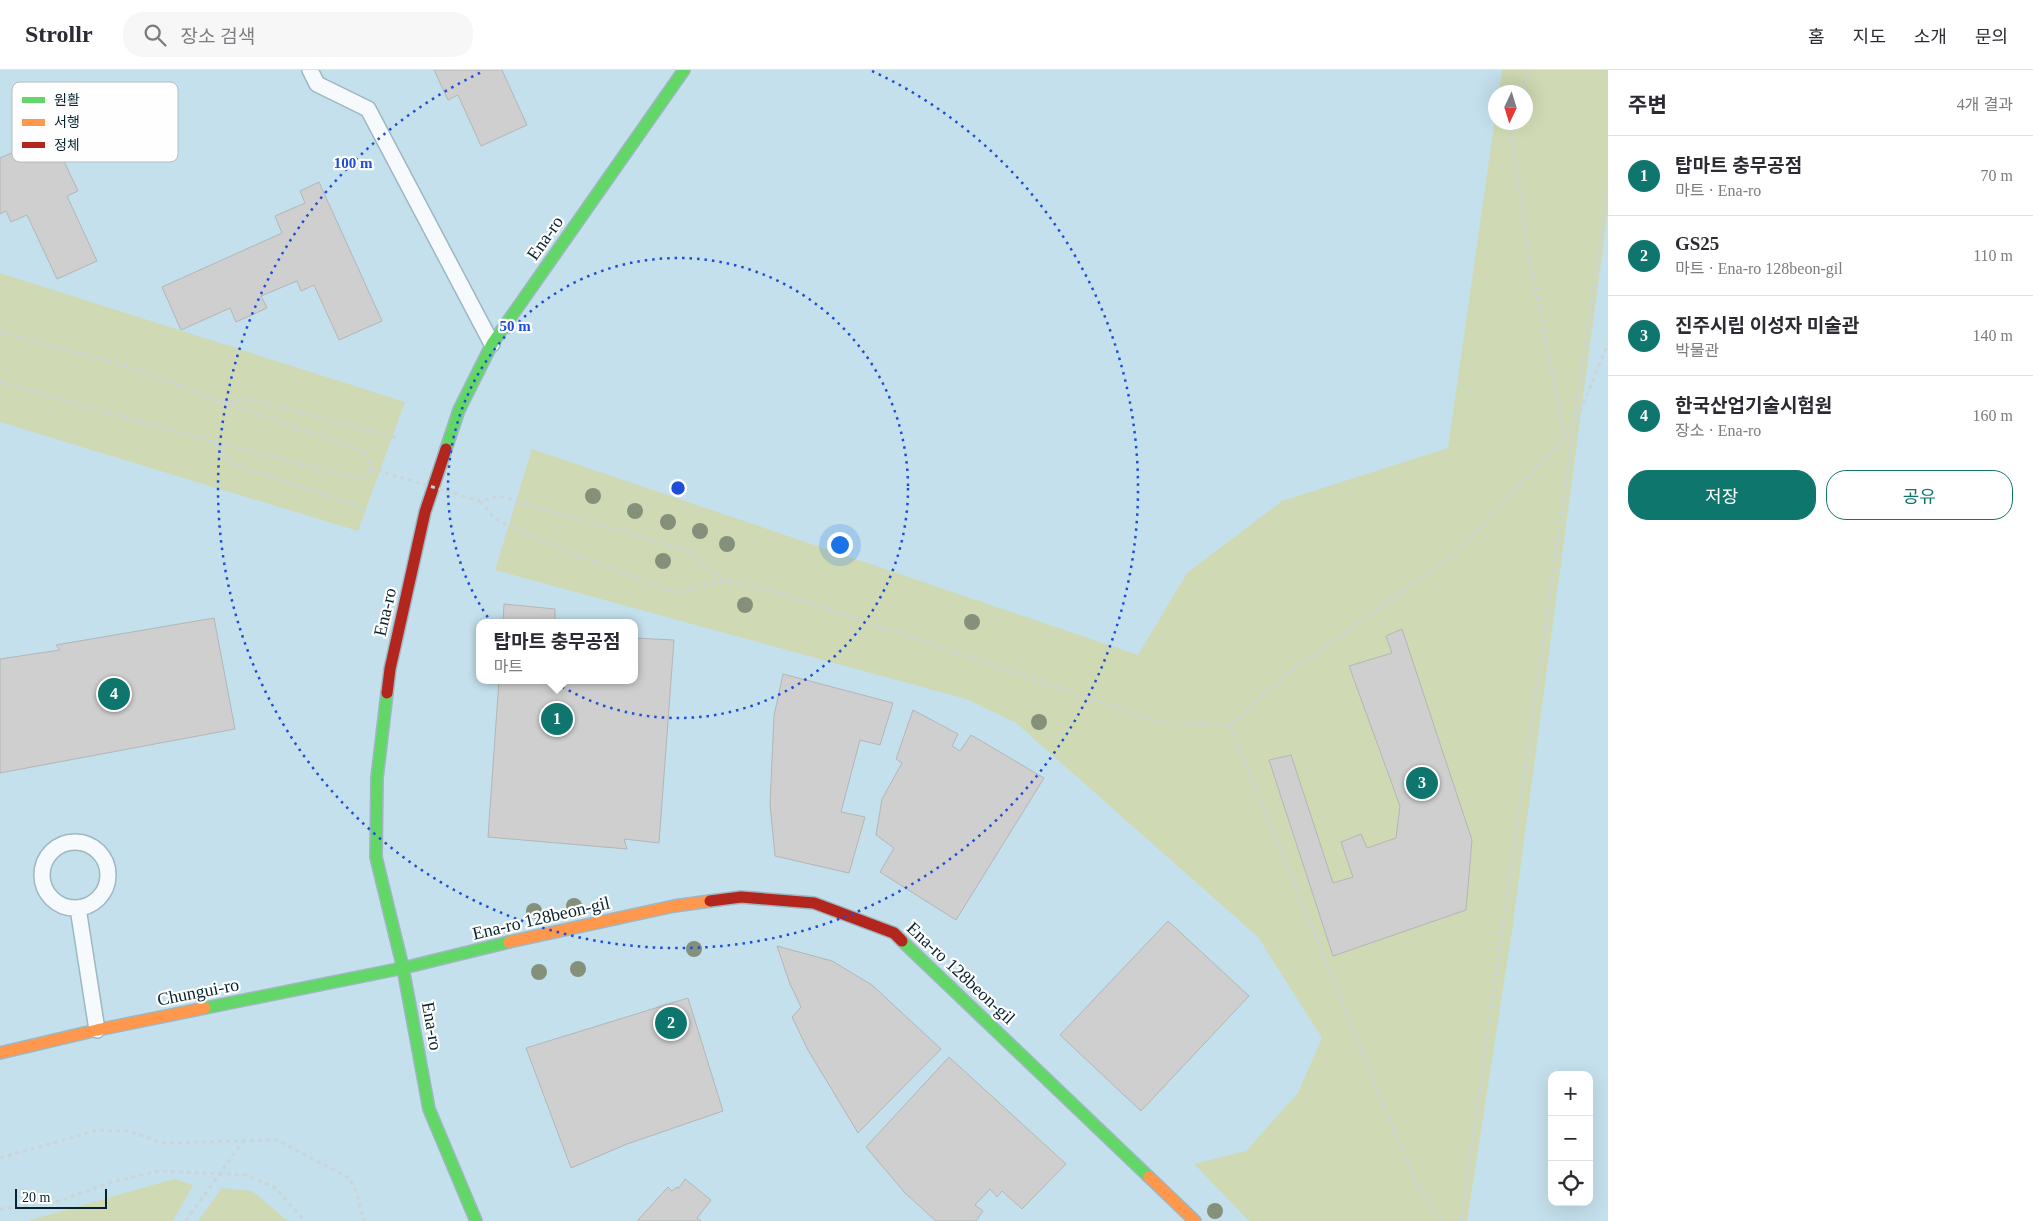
<!DOCTYPE html>
<html lang="ko">
<head>
<meta charset="utf-8">
<style>
	body { margin:0; font-family:"Times New Roman","Noto Sans KR",serif; background:#f7f7f7; color:#2b2b33 }
	.controls { position:absolute; right:15px; bottom:15px; display:grid; overflow:hidden; border-radius:10px; box-shadow:0 5px 20px #0002 }
	.controls button { width:45px; height:45px; display:grid; place-items:center; padding:0; border:0; border-bottom:1px solid #e1e1e2; background:#fff; color:#2b2b33; font:25px sans-serif }
	.compass { position:absolute; left:1488px; top:15px; width:45px; height:45px; border-radius:50%; background:#fff; box-shadow:0 5px 20px #0002; rotate:184deg }
	.scale { position:absolute; left:15px; bottom:12px; width:92px; box-sizing:border-box; padding-left:5px; border:2px solid #06232e; border-top:0; font-size:14px; line-height:18px; white-space:nowrap; color:#06232e; -webkit-text-stroke:4px #fefefe; paint-order:stroke }
	.you { position:absolute; left:839px; top:474px; width:18px; height:18px; margin:-12px; border:4px solid #fff; border-radius:50%; background:#1a73e8; box-shadow:0 0 0 8px #1a73e833 }
	.badge { display:grid; place-items:center; width:32px; height:32px; border-radius:50%; background:#0f766e; color:#fff; font-size:16px; font-weight:700 }
	.pin { position:absolute; translate:-50% -50%; border:2px solid #fff; box-shadow:0 1px 5px #0006 }
	.popup { position:absolute; left:476px; top:549px; width:162px; height:65px; box-sizing:border-box; display:grid; place-content:center; border-radius:10px; background:#fff; filter:drop-shadow(0 1px 4px #0005); font-size:16px; white-space:nowrap; color:#7c7c81 }
	.popup b { font-size:19px; color:#2b2b33 }
	.popup::after { content:''; position:absolute; left:50%; top:100%; margin-left:-10px; border:10px solid transparent; border-top-color:#fff }
	.list { margin:0; padding:0; list-style:none }
	h2 { display:flex; justify-content:space-between; align-items:center; height:65px; margin:0; padding:0 20px; font-size:21px }
	h2 small { font-size:16px; font-weight:400; color:#7c7c81 }
	.list li { display:grid; grid-template-columns:32px 1fr auto; gap:15px; align-items:center; box-sizing:border-box; height:80px; padding:0 20px; border-top:1px solid #e1e1e2 }
	.list b { display:block; font-size:19px; white-space:nowrap }
	.list p { margin:0; font-size:16px; white-space:nowrap; color:#7c7c81 }
	.list em { font-size:16px; font-style:normal; color:#7c7c81 }
	.actions { display:flex; gap:10px; padding:15px 20px }
	.actions a { flex:1; padding:11px 0; border:1px solid #0f766e; border-radius:20px; text-align:center; font-size:18px; color:#0f766e }
	.actions .main { background:#0f766e; color:#fff }
	.icon { flex:none; width:28px; height:28px; fill:none; stroke:currentColor; stroke-width:2; stroke-linecap:round; stroke-linejoin:round }
	.map { position:relative; flex:none; width:1608px; height:1151px; overflow:hidden }
	header { display:flex; align-items:center; gap:30px; box-sizing:border-box; height:70px; padding:0 25px; background:#fff; border-bottom:1px solid #e1e1e2 }
	header strong { font-size:24px }
	nav { display:flex; gap:28px; margin-inline-start:auto; font-size:18px }
	.search { width:350px; height:45px; background:#f7f7f7; display:flex; align-items:center; gap:12px; box-sizing:border-box; padding:0 18px; border-radius:20px; color:#7c7c81; font-size:19px }
	main { display:flex }
	aside { flex:1; background:#fff }
	.map>svg:first-child { display:block }
	.green { fill:#cfd9b3 }
	.building { fill:#cecfce; stroke:#b4b6b6 }
	.lines { fill:none; stroke-linecap:round; stroke-linejoin:round }
	.lane-casing { stroke:#9eb7c2; stroke-width:18 }
	.fast-casing { stroke:#9eb7c2; stroke-width:14 }
	.slow-casing { stroke:#9eb7c2; stroke-width:14 }
	.jam-casing { stroke:#9eb7c2; stroke-width:14 }
	.path { stroke:#cbd4d8; stroke-width:3; stroke-dasharray:4 4; stroke-linecap:butt }
	.lane { stroke:#f6fafc; stroke-width:15 }
	.fast { stroke:#63d668; stroke-width:11 }
	.slow { stroke:#ff974d; stroke-width:11 }
	.jam { stroke:#b3261e; stroke-width:11 }
	.path-bridge { stroke:#cbd4d8; stroke-width:3; stroke-dasharray:4 4; stroke-linecap:butt }
	.tree { fill:#85907b }
	.ring { fill:none; stroke:#1d4ed8; stroke-width:2.5; stroke-dasharray:2.5 5 }
	.labels { text-anchor:middle; stroke-width:4.5; stroke-linejoin:round; paint-order:stroke }
	.street-label { font-size:18px; fill:#06232e; stroke:#fefefe }
	.key { fill:#fefefe; stroke:#b4bcc0; stroke-width:1 }
	.key-label { font-size:14px; fill:#06232e }
	.centre { fill:#1d4ed8; stroke:#fefefe; stroke-width:2.5 }
	.ring-label { font-size:15px; text-anchor:middle; font-weight:bold; fill:#1d4ed8; stroke:#fefefe; stroke-width:4.5; stroke-linejoin:round; paint-order:stroke }
</style>
</head>
<body>
<header>
<strong>Strollr</strong>
<div class="search"><svg class="icon" aria-label="search" viewBox="0 0 24 24"><circle cx="10" cy="10" r="6"/><path d="M15 15l6 6"/></svg>장소 검색</div>
<nav><a>홈</a><a>지도</a><a>소개</a><a>문의</a></nav>
</header>
<main>
<div class="map">
<svg width="1608" height="1151" viewBox="0 0 1608 1151">
	<rect width="100%" height="100%" fill="#c4e0ec"/>
	<path class="green" d="M1502,0H1608V140L1512,861L1467,1151H1249L1194,1094L1246,1081L1298,1023L1322,968L1258,867L1016,653L966,629L495,500L532,379L1138,585L1187,503L1282,431L1448,378L1495,48L1496,52H1526V22H1499Z
		M0,203L405,332L358,461L0,352Z
		M174,1109L193,1115L173,1151H27Z
		M222,1118L252,1121L288,1151H198Z"/>
	<path class="building" d="M434,0H502L527,55L481,76L458,25L448,30Z
		M47,55L78,121L67,126L97,191L57,209L27,145L11,152L6,141L0,144V88L28,76L23,66Z
		M319,112L382,251L339,270L314,215L301,221L297,211L261,226L267,238L236,252L230,238L181,260L162,217L282,163L275,146L305,133L300,121Z
		M504,534L555,539V553H503Z
		M214,548L235,659L0,703V589L60,580L56,575Z
		M1402,559L1472,770L1466,840L1333,886L1269,690L1291,685L1333,813L1353,807L1341,772L1361,764L1367,778L1396,768L1400,736L1349,596L1392,583L1386,566Z
		M634,568L674,570L659,773L624,769L627,779L488,767L499,610H634Z
		M783,604L893,633L880,675L860,670L841,742L865,747L849,803L775,786L770,734L774,646Z
		M913,640L958,664L952,676L960,681L971,665L1044,708L956,850L880,802L894,778L876,765L882,729L902,693L896,689Z
		M1168,851L1249,926L1141,1041L1060,965Z
		M777,876L832,891L872,915L941,979L858,1063L808,980L792,947L801,937L790,914Z
		M688,928L723,1041L627,1074L571,1098L526,978Z
		M949,987L1066,1094L1022,1139L1002,1121L997,1127L990,1119L975,1135L983,1141L976,1151H936L905,1123L866,1077Z
		M685,1109L711,1130L697,1148L701,1151H637L668,1117L672,1121L677,1117L679,1118Z"/>
	<g class="lines">
		<defs>
			<path id="lane" d="M310,0L317,14L368,39L492,274
				M42 805a33 33 0 1 1 66 0a33 33 0 1 1-66 0Z
				M78,838L97,960"/>
			<path id="fast" d="M446,379L459,340L492,274L684,0
				M387,623L377,708L376,787L403,898L429,1039L476,1151
				M902,871L1149,1107
				M205,938L403,898L509,872"/>
			<path id="slow" d="M509,872L674,836L710,831
				M0,983L97,960L205,938
				M1149,1107L1195,1151"/>
			<path id="jam" d="M387,623L390,599L425,442L446,379
				M710,831L741,827L814,833L894,863L902,871"/>
		</defs>
		<use href="#lane" class="lane-casing"/>
		<use href="#fast" class="fast-casing"/>
		<use href="#slow" class="slow-casing"/>
		<use href="#jam" class="jam-casing"/>
		<path class="path" d="M1522,22L1528,0
			M1514,52L1511,64L1531,195L1565,368
			M0,262L127,296L223,332L251,329L398,368
			M0,312L214,372L228,392L365,438
			M224,332L297,358
			M1574,354L1608,117
			M215,372L360,409L372,399
			M480,431L495,449L565,481L676,523L725,510L781,523L1159,652L1230,655L1287,604L1450,488L1573,359L1608,274
			M575,448L684,479L724,510
			M1230,655L1413,1107L1441,1151
			M0,1088L98,1060L129,1061L162,1073L277,1070L349,1108L356,1121L364,1151
			M0,1139L60,1131L111,1112L159,1101L246,1105L274,1117L305,1151
			M186,1151L243,1071
			M1461,1151L1573,361"/>
		<use href="#lane" class="lane"/>
		<use href="#fast" class="fast"/>
		<use href="#slow" class="slow"/>
		<use href="#jam" class="jam"/>
		<path class="path-bridge" d="M297,358L365,382L372,399L480,431L499,426L575,448"/>
	</g>
	<g class="tree">
		<circle cx="593" cy="426" r="8"/>
		<circle cx="635" cy="441" r="8"/>
		<circle cx="668" cy="452" r="8"/>
		<circle cx="700" cy="461" r="8"/>
		<circle cx="727" cy="474" r="8"/>
		<circle cx="663" cy="491" r="8"/>
		<circle cx="745" cy="535" r="8"/>
		<circle cx="972" cy="552" r="8"/>
		<circle cx="1039" cy="652" r="8"/>
		<circle cx="574" cy="836" r="8"/>
		<circle cx="534" cy="841" r="8"/>
		<circle cx="694" cy="879" r="8"/>
		<circle cx="578" cy="899" r="8"/>
		<circle cx="539" cy="902" r="8"/>
		<circle cx="1215" cy="1141" r="8"/>
	</g>
	<g class="ring">
		<circle cx="678" cy="418" r="230"/>
		<path d="M872 1A460 460 0 1 1 484 1"/>
	</g>
	<g class="labels">
		<g class="street-label">
			<text transform="translate(545 168) rotate(-55)" y="6">Ena-ro</text>
			<text transform="translate(385 542) rotate(-77)" y="6">Ena-ro</text>
			<text transform="translate(541 848) rotate(-13)" y="6">Ena-ro 128beon-gil</text>
			<text transform="translate(961 903) rotate(43)" y="6">Ena-ro 128beon-gil</text>
			<text transform="translate(198 922) rotate(-11)" y="6">Chungui-ro</text>
			<text transform="translate(432 956) rotate(80)" y="6">Ena-ro</text>
		</g>
	</g>
	<rect x="12" y="12" width="166" height="80" rx="8" class="key"/>
	<rect x="22" y="27" width="23" height="6" fill="#63d668"/>
	<rect x="22" y="49" width="23" height="7" fill="#ff974d"/>
	<rect x="22" y="72" width="23" height="6" fill="#b3261e"/>
	<g class="key-label">
		<text x="54" y="35">원활</text>
		<text x="54" y="57">서행</text>
		<text x="54" y="80">정체</text>
	</g>
	<circle cx="678" cy="418" r="8" class="centre"/>
	<g class="ring-label">
		<text x="353" y="98">100 m</text>
		<text x="515" y="261">50 m</text>
	</g>
</svg>
<div class="controls">
<button>+</button>
<button>−</button>
<button><svg class="icon" aria-label="locate" viewBox="0 0 24 24"><circle cx="12" cy="12" r="6"/><path d="M12 2v4M12 18v4M2 12h4M18 12h4"/></svg></button>
</div>
<svg class="compass" viewBox="-18 -18 36 36"><path d="M0-13l5 13h-10z" fill="#e53935"/><path d="M0 13l5-13h-10z" fill="#7c7c81"/></svg>
<div class="scale">20 m</div>
<div class="you"></div>
<div class="pin badge" style="left:557px;top:649px">1</div>
<div class="popup"><b>탑마트 충무공점</b>마트</div>
<div class="pin badge" style="left:671px;top:953px">2</div>
<div class="pin badge" style="left:1422px;top:713px">3</div>
<div class="pin badge" style="left:114px;top:624px">4</div>
</div>
<aside>
<h2>주변<small>4개 결과</small></h2>
<ul class="list">
<li><span class="badge">1</span><div><b>탑마트 충무공점</b><p>마트 · Ena-ro</p></div><em>70 m</em></li>
<li><span class="badge">2</span><div><b>GS25</b><p>마트 · Ena-ro 128beon-gil</p></div><em>110 m</em></li>
<li><span class="badge">3</span><div><b>진주시립 이성자 미술관</b><p>박물관</p></div><em>140 m</em></li>
<li><span class="badge">4</span><div><b>한국산업기술시험원</b><p>장소 · Ena-ro</p></div><em>160 m</em></li>
</ul>
<div class="actions"><a class="main">저장</a><a>공유</a></div>
</aside>
</main>
</body>
</html>
